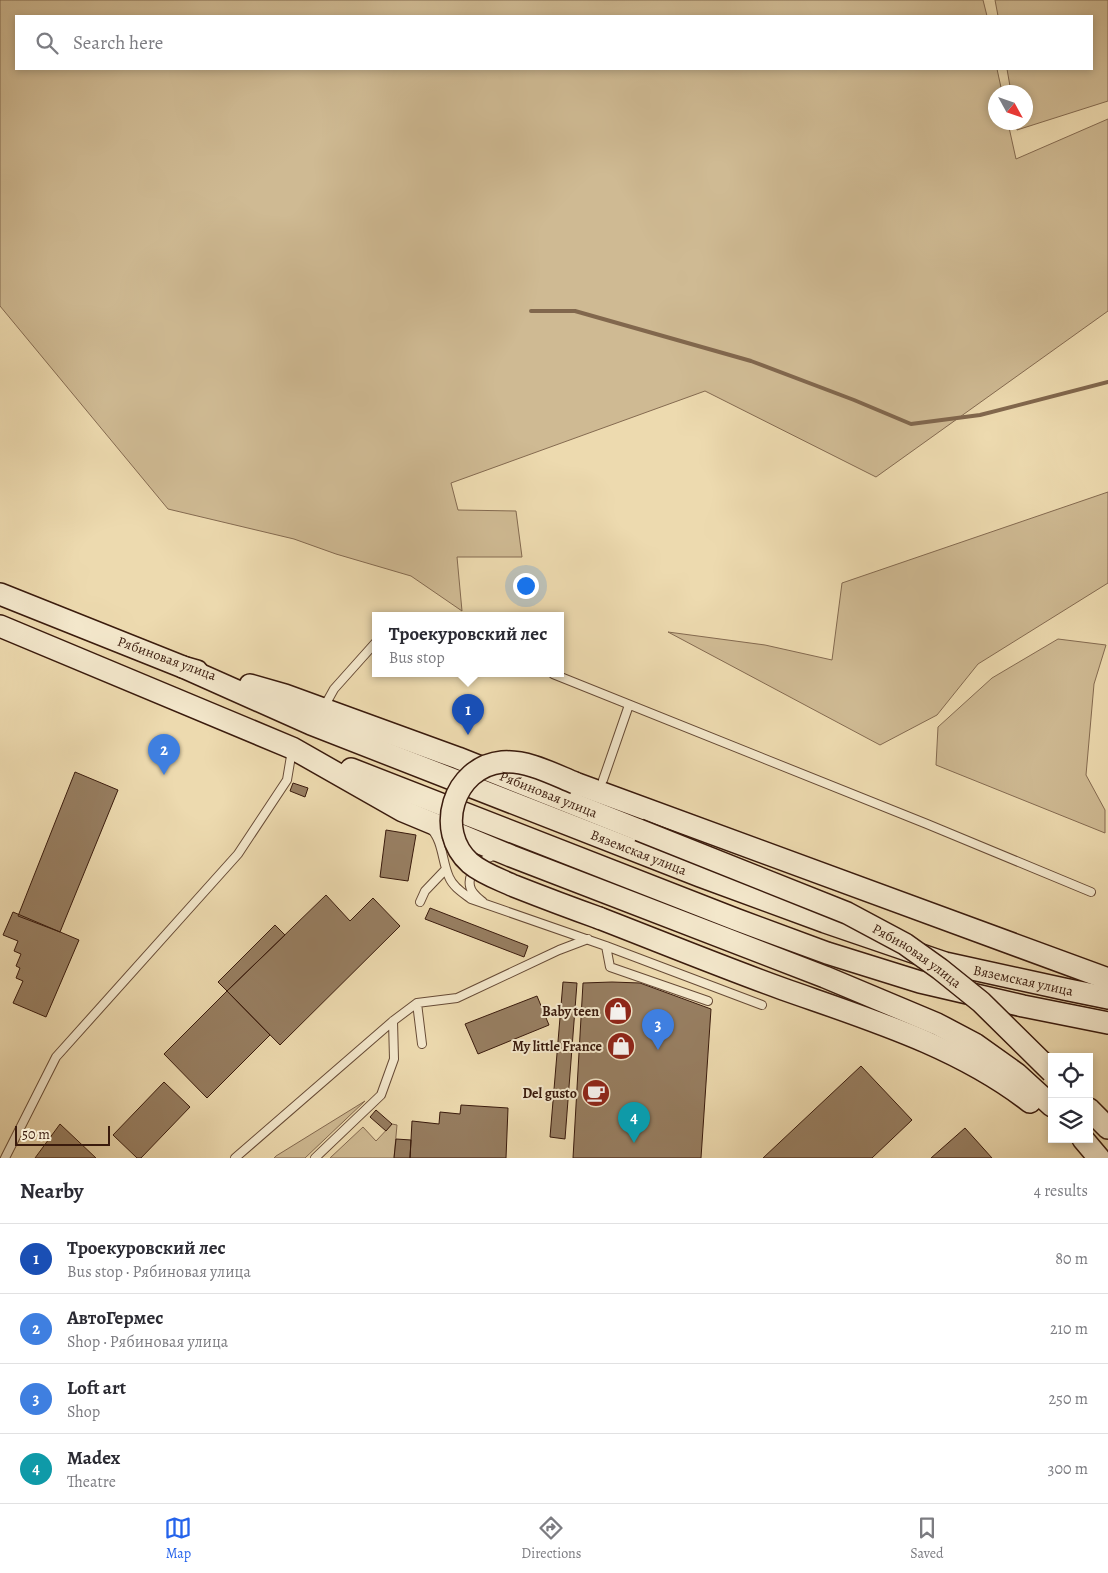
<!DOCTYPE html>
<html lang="en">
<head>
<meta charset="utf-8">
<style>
	body { margin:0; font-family:Alegreya,serif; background:#f2f2f3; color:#2b2b33 }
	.controls { position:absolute; right:15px; bottom:15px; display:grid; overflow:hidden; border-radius:0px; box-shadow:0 2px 8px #0003 }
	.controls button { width:45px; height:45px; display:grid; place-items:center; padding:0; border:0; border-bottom:1px solid #e1e1e2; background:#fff; color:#2b2b33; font:25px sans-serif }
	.compass { position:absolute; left:988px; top:85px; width:45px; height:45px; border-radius:50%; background:#fff; box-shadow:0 2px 8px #0003; rotate:130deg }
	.scale { position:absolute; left:15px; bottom:12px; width:95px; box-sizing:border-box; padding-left:5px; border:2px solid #3a1b0d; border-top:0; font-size:14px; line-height:18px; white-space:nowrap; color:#3a1b0d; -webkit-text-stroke:4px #f3e7cb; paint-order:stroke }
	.you { position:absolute; left:525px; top:585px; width:18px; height:18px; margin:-12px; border:4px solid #fff; border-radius:50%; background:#1a73e8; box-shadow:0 0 0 8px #1a73e833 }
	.badge { display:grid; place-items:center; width:32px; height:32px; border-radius:50%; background:#2563eb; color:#fff; font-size:16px; font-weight:700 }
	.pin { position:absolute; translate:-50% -41px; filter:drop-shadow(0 1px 2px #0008) }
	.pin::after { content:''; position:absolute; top:26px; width:18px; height:15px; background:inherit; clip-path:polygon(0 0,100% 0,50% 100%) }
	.popup { position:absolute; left:372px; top:612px; width:192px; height:65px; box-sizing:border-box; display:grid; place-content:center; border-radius:0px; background:#fff; filter:drop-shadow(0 1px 4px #0005); font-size:16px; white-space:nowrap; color:#7c7c81 }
	.popup b { font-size:19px; color:#2b2b33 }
	.popup::after { content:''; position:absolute; left:50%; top:100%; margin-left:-10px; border:10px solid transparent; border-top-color:#fff }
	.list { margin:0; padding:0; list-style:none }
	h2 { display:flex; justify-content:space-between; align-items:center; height:65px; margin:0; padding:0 20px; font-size:21px }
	h2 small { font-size:16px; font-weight:400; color:#7c7c81 }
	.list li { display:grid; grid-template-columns:32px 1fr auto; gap:15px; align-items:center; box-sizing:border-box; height:70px; padding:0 20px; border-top:1px solid #e1e1e2 }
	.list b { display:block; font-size:19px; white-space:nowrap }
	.list p { margin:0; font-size:16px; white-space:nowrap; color:#7c7c81 }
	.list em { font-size:16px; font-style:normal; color:#7c7c81 }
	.icon { flex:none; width:28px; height:28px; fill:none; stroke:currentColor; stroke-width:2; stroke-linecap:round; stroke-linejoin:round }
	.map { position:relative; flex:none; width:1108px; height:1158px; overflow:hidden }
	.search { position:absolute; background:#fff; box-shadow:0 2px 8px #0003; left:15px; right:15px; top:15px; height:55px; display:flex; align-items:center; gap:12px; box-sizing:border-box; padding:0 18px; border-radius:0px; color:#7c7c81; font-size:19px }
	.sheet { height:345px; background:#fff }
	nav { display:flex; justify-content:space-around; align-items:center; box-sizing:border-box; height:70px; border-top:1px solid #e1e1e2; background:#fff; font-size:14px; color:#7c7c81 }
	nav a { display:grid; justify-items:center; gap:2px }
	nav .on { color:#2563eb }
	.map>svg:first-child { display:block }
	.green { fill:#cfba93; stroke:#846a50 }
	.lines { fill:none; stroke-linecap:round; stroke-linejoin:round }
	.stream { stroke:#81674d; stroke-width:4 }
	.building { fill:#977e61; stroke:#3a1b0d }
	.service-casing { stroke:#674b36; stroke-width:10 }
	.secondary-casing { stroke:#3a1b0d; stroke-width:24 }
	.service { stroke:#f3e7cb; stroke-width:8 }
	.secondary { stroke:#f3e7cb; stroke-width:21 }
	.secondary-bridge-casing { stroke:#3a1b0d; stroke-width:24; stroke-linecap:butt }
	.secondary-bridge { stroke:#f3e7cb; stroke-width:21 }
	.labels { text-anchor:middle; stroke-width:4; stroke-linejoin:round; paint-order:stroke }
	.street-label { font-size:14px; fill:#3a1b0d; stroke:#f3e7cb }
	.poi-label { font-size:14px; font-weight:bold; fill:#3a1b0d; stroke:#f3e7cb; text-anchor:end }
</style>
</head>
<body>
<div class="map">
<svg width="1108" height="1158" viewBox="0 0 1108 1158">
	<rect width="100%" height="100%" fill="#eddaaf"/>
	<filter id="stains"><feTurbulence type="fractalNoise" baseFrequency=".004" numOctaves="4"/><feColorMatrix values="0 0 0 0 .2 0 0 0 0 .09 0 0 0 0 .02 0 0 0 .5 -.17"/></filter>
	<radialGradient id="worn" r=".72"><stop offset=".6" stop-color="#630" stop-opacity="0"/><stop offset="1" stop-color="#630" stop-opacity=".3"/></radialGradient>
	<path class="green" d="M0,0H983L987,16H16V69H997L1002,92H996V122L1008,123L1016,159L1108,119V311L876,477L705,391L451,483L458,510L516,511L522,557H457L462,611L411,576L336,554L294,539L168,509L0,306Z
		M995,0H1108V101L1017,130L1016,123L1026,122V92H1011L1007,69H1092V16H998Z
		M1108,492V583L978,664L937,715L880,745L668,632L765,645L832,660L842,583Z
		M1058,639L1106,645L1094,684L1086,775L1105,810V833L936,765L938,727L992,678Z
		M365,1101L305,1158H274L276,1156Z
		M392,1124L397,1125L394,1158H330L363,1127L376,1141Z"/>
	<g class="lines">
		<path class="stream" d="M531,311H575L751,361L854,400L911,424L980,415L1108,382"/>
	</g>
	<path class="building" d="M75,772L118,790L60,932L18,916Z
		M293,783L308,788L305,797L290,791Z
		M386,830L416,835L408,881L380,877Z
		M326,895L350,921L373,898L400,926L280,1045L227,991Z
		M430,908L528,946L524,957L425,919Z
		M13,912L79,940L46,1017L13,1003L23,981L16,978L20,968L16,966L21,954L14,951L18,941L3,935Z
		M275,925L285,935L227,991L218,982Z
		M563,982L577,983L565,1139L550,1137Z
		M612,982L640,983L711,1009L701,1158H573L583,983Z
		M227,991L270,1035L207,1098L164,1054Z
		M537,996L549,1025L478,1054L465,1024Z
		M861,1066L912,1120L872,1158H763Z
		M164,1082L190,1107L141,1158H137L113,1135Z
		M461,1105L508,1108L506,1158H410L412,1121L439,1124L440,1112L460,1114Z
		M376,1110L392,1124L386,1131L370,1117Z
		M60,1124L96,1158H35Z
		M965,1128L992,1158H931Z
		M396,1139L411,1140L410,1158H394Z"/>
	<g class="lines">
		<defs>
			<path id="service" d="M553,674L927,824L1091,892
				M324,707L334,689L376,642
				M603,780L629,705
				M431,829C443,841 442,862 449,877C453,887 463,893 471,899L606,946L762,1005
				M420,902L425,891L446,869
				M483,902C478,898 471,893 470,886C467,872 484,856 497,856
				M606,946L610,967L708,1001
				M417,1003L422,1044
				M5,1158L56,1057L238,854L287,780L292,750
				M235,1158L393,1021L417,1003L457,998L559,950L588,939
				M315,1158L381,1095L394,1059L393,1021"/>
			<g id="secondary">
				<path d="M0,594L183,667L197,671"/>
				<path d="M0,626L292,748L403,811L511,856L825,977L937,1024L975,1044L1017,1074L1052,1106"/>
				<path id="s1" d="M183,667L311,724L700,876L825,922L945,963L1064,989L1108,998"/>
				<path id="s2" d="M250,685L285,695L458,758L639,830"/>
				<path d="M351,769L735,919L827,953L920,982L1023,1006L1108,1023"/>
				<path d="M575,783L1108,979"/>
				<path d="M599,918C661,942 722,967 783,989C868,1019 958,1046 1030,1102"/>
				<path d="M1089,1109L1108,1128"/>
				<path d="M1083,1139L1099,1158"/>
			</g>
		</defs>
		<use href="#service" class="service-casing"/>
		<use href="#secondary" class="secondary-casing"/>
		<use href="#service" class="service"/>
		<use href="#secondary" class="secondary"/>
		<defs>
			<g id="secondary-bridge">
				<path d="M575,783C553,774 527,760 502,762C453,767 434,831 470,863C483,874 499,879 514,886C542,897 571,908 599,918"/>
				<path id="s3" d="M639,830L847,913L905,944L940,969L981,1002L1052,1072"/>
			</g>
		</defs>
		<use href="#secondary-bridge" class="secondary-bridge-casing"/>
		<use href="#secondary-bridge" class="secondary-bridge"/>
	</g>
	<defs>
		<symbol id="shop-disc" viewBox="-11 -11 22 22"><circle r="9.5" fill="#8f2418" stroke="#f3e7cb"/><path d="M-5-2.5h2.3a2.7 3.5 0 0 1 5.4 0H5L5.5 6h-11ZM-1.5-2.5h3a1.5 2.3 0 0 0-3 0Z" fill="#fff"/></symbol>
		<symbol id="cafe-disc" viewBox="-11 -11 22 22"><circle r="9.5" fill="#8f2418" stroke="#f3e7cb"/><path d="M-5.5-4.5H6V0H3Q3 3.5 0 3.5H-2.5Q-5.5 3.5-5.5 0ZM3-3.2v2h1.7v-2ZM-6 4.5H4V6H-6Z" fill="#fff"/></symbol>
	</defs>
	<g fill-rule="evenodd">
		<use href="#shop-disc" x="602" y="995" width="32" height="32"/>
		<use href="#shop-disc" x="605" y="1030" width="32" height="32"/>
		<use href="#cafe-disc" x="580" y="1077" width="32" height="32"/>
	</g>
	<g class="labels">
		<g class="street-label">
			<text transform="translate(167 658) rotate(20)" y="5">Рябиновая улица</text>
			<text dy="5" stroke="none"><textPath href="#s2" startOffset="318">Рябиновая улица</textPath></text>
			<text dy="5" stroke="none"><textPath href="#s1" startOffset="492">Вяземская улица</textPath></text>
			<text dy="5" stroke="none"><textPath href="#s3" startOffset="306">Рябиновая улица</textPath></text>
			<text dy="5" stroke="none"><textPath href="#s1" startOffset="898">Вяземская улица</textPath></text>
		</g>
		<g class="poi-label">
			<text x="599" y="1016">Baby teen</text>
			<text x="602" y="1051">My little France</text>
			<text x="577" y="1098">Del gusto</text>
		</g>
	</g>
	<rect width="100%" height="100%" filter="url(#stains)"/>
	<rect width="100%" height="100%" fill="url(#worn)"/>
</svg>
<div class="controls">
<button><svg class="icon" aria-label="locate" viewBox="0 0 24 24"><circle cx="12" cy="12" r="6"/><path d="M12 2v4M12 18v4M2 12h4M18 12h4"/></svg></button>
<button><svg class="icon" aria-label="layers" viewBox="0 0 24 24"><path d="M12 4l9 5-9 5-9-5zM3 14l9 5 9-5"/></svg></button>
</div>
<svg class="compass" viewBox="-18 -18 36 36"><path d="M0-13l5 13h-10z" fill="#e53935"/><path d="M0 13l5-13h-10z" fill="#7c7c81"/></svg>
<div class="scale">50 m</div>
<div class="you"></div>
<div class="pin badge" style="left:468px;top:735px;background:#1a4fb4">1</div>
<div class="popup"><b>Троекуровский лес</b>Bus stop</div>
<div class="pin badge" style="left:164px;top:775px;background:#3f7fe0">2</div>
<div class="pin badge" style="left:658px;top:1050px;background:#3f7fe0">3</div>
<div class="pin badge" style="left:634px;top:1143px;background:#0f9aa8">4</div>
<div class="search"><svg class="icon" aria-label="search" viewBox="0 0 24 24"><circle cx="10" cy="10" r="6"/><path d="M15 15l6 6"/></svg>Search here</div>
</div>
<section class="sheet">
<h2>Nearby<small>4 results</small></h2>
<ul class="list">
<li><span class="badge" style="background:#1a4fb4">1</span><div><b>Троекуровский лес</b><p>Bus stop · Рябиновая улица</p></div><em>80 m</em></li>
<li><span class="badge" style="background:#3f7fe0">2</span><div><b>АвтоГермес</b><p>Shop · Рябиновая улица</p></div><em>210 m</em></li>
<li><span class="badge" style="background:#3f7fe0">3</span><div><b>Loft art</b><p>Shop</p></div><em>250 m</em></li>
<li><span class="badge" style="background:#0f9aa8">4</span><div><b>Madex</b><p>Theatre</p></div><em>300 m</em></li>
</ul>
</section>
<nav>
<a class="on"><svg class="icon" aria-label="map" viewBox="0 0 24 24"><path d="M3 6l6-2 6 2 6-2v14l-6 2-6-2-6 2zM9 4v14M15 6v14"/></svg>Map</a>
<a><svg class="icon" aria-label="directions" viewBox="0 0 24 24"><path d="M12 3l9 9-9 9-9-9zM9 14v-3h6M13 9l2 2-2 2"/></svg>Directions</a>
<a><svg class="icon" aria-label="saved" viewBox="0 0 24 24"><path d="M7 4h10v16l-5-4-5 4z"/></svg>Saved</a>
</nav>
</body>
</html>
